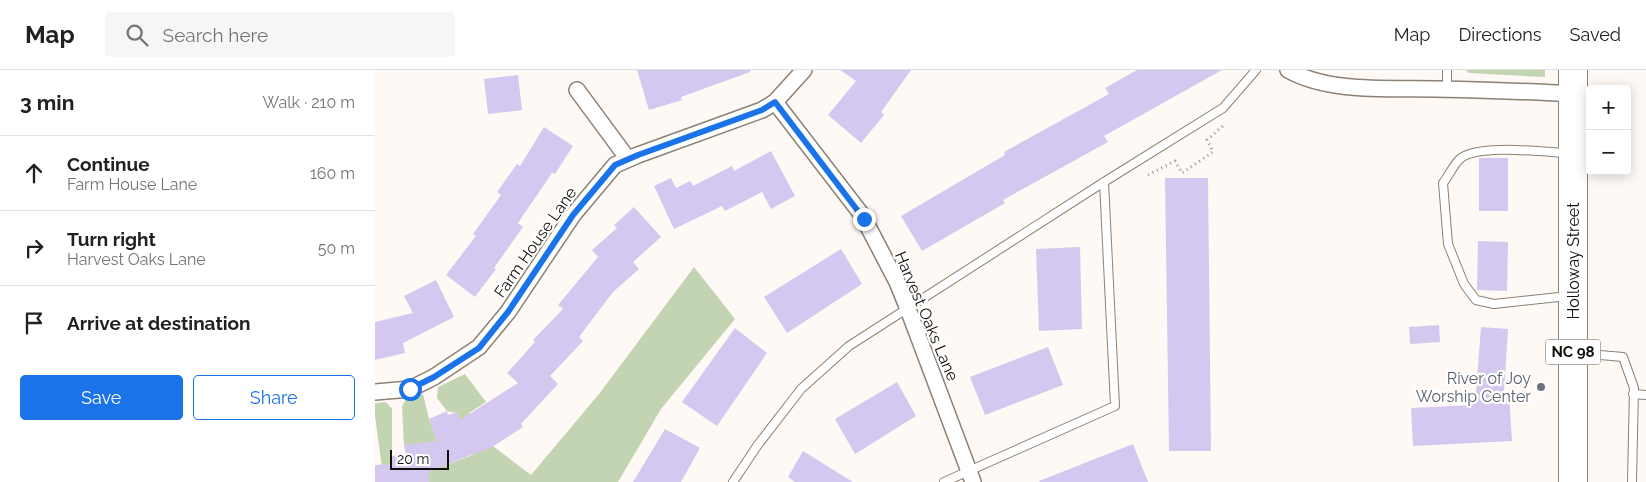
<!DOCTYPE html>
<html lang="en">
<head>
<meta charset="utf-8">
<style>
	body { margin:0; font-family:Raleway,sans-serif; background:#f6f6f6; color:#202124 }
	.controls { position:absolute; right:15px; top:15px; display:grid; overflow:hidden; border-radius:5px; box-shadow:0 2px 12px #0003 }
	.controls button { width:45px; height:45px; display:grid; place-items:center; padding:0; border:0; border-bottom:1px solid #e0e0e0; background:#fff; color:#202124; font:25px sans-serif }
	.scale { position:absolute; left:15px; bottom:12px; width:59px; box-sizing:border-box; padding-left:5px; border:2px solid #120f0a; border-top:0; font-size:14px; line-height:18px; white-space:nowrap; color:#120f0a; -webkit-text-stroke:4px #fff; paint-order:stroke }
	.stop { position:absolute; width:15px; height:15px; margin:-11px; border:4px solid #1a73e8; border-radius:50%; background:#fff }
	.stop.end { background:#1a73e8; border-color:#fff; box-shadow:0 1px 5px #0008 }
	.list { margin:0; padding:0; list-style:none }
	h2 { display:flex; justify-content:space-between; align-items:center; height:65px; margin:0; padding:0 20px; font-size:21px }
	h2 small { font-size:16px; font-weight:400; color:#757577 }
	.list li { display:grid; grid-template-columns:32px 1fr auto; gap:15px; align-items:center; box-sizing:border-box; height:75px; padding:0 20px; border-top:1px solid #e0e0e0 }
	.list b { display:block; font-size:19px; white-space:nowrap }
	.list p { margin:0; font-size:16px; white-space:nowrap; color:#757577 }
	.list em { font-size:16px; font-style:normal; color:#757577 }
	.actions { display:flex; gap:10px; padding:15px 20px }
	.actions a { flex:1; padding:11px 0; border:1px solid #1a73e8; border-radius:5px; text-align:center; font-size:18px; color:#1a73e8 }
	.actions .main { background:#1a73e8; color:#fff }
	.icon { flex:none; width:28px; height:28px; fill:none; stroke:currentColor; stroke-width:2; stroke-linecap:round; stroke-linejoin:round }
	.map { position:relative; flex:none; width:1271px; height:412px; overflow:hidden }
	header { display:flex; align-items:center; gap:30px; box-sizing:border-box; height:70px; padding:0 25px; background:#fff; border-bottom:1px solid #e0e0e0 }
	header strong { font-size:24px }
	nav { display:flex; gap:28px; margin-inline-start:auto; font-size:18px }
	.search { width:350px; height:45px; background:#f6f6f6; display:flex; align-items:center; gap:12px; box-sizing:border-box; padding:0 18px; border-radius:5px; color:#757577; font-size:19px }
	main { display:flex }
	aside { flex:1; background:#fff }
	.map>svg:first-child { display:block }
	.green { fill:#c3d4b2 }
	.building { fill:#d4c8f0 }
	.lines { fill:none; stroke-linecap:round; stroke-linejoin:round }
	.lane-casing { stroke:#8c8175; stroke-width:10 }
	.street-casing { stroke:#8c8175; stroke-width:18 }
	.highway-casing { stroke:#8c8175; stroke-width:30 }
	.path { stroke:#98948f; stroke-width:3; stroke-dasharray:1 4; stroke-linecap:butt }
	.lane { stroke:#fff; stroke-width:8 }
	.street { stroke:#fff; stroke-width:15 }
	.highway { stroke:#fff; stroke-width:28 }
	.route { stroke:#1a73e8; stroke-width:6 }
	.worship-dot { fill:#6b7280; stroke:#fff; stroke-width:2 }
	.labels { text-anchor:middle; stroke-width:4.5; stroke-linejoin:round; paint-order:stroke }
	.shield { fill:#fff; stroke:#595754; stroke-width:1 }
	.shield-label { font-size:15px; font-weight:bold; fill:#120f0a }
	.street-label { font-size:16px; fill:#120f0a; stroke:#fff }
	.worship-label { font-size:16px; fill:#5b616d; stroke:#fff; text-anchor:end }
</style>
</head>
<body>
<header>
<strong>Map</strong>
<div class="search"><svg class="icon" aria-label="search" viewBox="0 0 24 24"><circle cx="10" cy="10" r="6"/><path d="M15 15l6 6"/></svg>Search here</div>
<nav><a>Map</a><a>Directions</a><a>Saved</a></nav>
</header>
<main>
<aside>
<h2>3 min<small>Walk · 210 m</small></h2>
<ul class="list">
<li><svg class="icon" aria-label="ahead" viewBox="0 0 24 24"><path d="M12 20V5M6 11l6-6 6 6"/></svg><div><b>Continue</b><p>Farm House Lane</p></div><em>160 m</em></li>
<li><svg class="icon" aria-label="right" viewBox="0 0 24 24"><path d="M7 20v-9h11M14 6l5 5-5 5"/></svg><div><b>Turn right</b><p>Harvest Oaks Lane</p></div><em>50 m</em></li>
<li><svg class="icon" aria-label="arrive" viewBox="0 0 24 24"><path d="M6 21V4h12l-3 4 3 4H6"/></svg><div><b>Arrive at destination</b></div></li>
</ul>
<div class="actions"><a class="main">Save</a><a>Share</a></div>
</aside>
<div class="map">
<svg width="1271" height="412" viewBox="0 0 1271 412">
	<rect width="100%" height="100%" fill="#fef9f4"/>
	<path class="green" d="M1091,0H1170V7L1094,3Z
		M319,197L360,249L286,339L243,412H54L29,375L27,337L31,328L48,324L54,349L71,395L98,385L82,343L72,341L62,328L63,317L90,304L111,332L94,343L118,376L156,405L224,324Z
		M11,332L17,339V386H15L16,412H9L0,346V333Z"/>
	<path class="building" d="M262,0H375V2L306,27L307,30L274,40Z
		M465,0H536L506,42L509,45L486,73L453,45L481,11Z
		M762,0H847L729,66L733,72L628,130L630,133L547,181L526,146L630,85L629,82L734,24L730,18Z
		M143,5L147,40L113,44L109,9Z
		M169,57L198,76L180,104L177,103L143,153L148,157L119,198L121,199L100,227L71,205L101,166L98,164L126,125L122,122L142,94L145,96Z
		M396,81L420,126L396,139L387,122L350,141L347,136L299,159L279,116L296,108L301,118L315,111L318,116L357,96L359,101Z
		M1104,88H1133V141H1104Z
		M790,108H833L836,381H794Z
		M259,137L286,167L258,192L264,199L238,222L204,267L208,271L175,306L183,314L146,354L148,357L117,377L53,402L54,412H0V395L15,394V386L31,385L29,375L62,371L54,349L72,341L73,345L82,342L85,350L143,313L132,303L160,272L158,270L188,239L183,235L223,187L217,180L242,158L239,155Z
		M1103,171L1133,172L1132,221L1102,220Z
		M705,177L707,259L664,261L661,179Z
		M466,179L487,214L412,263L389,227Z
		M61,210L79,247L28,273L30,283L0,290V252L38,243L29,226Z
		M1064,255L1065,272L1035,274L1034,257Z
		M1106,257L1133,259L1129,322H1134L1137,371L1038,376L1036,338L1099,335L1098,324L1101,323Z
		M360,258L392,283L342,356L307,332Z
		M673,277L688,315L610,345L595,307Z
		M522,312L541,346L480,384L460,349Z
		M290,359L325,378L306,412H258Z
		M758,374L773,412H665L664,411Z
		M428,381L478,412H420L413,407Z"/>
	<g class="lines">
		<defs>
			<path id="lane" d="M1072,19V0
				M1193,226L1119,234L1101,230L1089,214L1073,174L1068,113C1073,107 1080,92 1086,88C1105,74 1169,82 1193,83
				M1202,283L1248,287L1259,318L1257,412
				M1258,324L1271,325
				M358,412L382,376L426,319L474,276L729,112L848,38L881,0
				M569,412L740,336L729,112"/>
			<path id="street" d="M913,0C954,23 1013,18 1060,19C1106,20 1152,21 1198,24
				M202,20L253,89
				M400,32L487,145L522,212L533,239L598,412
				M0,322L35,319L59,307L104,277L133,242L198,145L240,95L263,85L387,40L400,32L429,0"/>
			<path id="highway" d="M1198,412V0"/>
		</defs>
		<use href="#lane" class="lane-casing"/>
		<use href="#street" class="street-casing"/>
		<use href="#highway" class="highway-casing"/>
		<path class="path" d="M773,105L800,91L807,103L838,82L832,70L850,54"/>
		<use href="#lane" class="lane"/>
		<use href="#street" class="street"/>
		<use href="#highway" class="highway"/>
	</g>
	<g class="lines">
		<path class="route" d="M35,319L59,307L104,278L133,242L198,145L240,95L263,85L387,40L400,32L489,149"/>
	</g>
	<circle class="worship-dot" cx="1166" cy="317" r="5"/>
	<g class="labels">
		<rect class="shield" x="1170.5" y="269.5" width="55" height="25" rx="4"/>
		<g class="shield-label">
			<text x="1198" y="287">NC 98</text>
		</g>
		<g class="street-label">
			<text transform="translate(160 172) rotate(-55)" y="6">Farm House Lane</text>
			<text transform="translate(1198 191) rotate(-90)" y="6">Holloway Street</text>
			<text transform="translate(552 246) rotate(67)" y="6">Harvest Oaks Lane</text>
		</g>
		<g class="worship-label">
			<text x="1156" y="314">River of Joy<tspan x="1156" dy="18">Worship Center</tspan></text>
		</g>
	</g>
</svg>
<div class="controls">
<button>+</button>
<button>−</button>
</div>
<div class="scale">20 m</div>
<div class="stop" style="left:35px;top:319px"></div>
<div class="stop end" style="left:489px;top:149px"></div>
</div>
</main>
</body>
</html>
